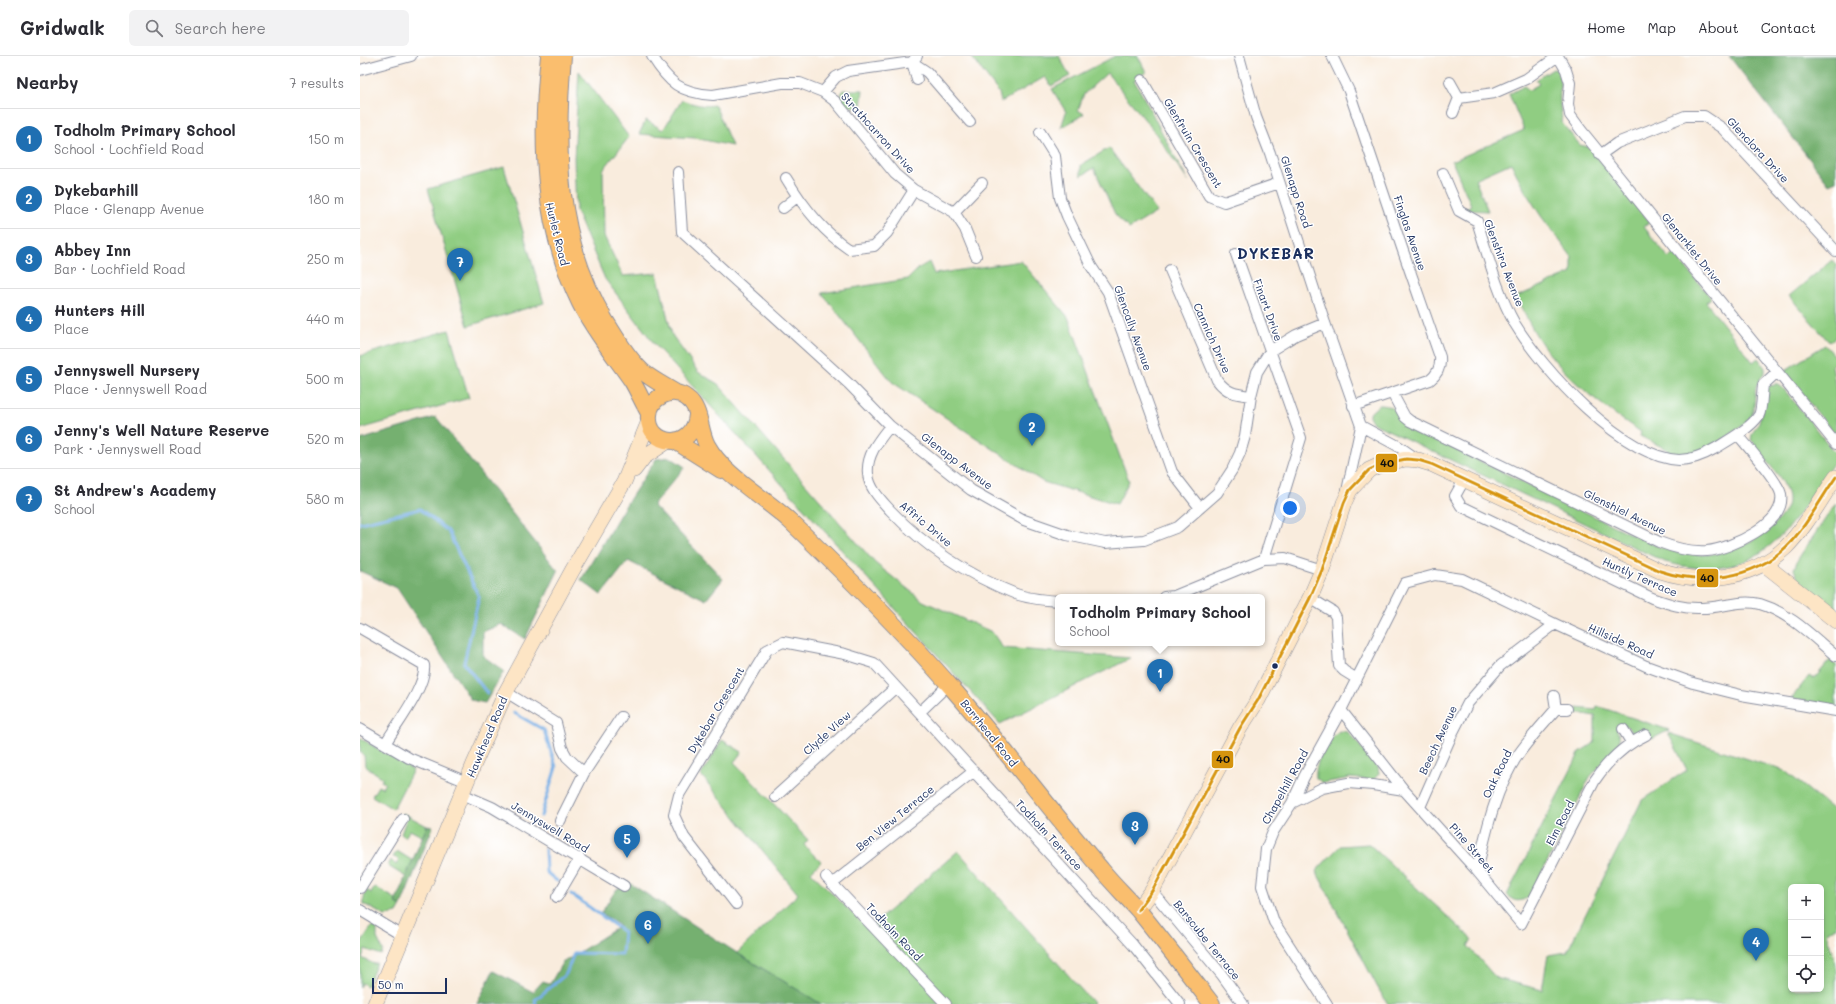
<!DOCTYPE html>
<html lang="en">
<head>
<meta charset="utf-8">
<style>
	body { margin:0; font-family:Mali,sans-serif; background:#f2f2f3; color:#2b2b33 }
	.controls { position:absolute; right:12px; bottom:12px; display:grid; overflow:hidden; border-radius:6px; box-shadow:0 2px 6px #0003 }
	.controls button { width:36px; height:36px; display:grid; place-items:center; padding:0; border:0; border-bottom:1px solid #e1e1e2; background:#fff; color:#2b2b33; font:20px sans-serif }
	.scale { position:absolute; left:12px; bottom:10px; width:75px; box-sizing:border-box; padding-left:4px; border:2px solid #1b2f5e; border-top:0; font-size:11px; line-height:14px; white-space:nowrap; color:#1b2f5e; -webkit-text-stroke:3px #fff; paint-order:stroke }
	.you { position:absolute; left:930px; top:452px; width:14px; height:14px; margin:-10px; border:3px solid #fff; border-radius:50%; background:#1a73e8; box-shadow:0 0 0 6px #1a73e833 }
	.badge { display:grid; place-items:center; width:26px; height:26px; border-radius:50%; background:#1f6fb2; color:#fff; font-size:13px; font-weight:700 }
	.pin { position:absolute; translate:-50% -33px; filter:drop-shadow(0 1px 2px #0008) }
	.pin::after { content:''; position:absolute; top:21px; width:14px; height:12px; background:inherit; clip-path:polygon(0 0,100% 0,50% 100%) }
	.popup { position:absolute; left:695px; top:538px; width:210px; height:52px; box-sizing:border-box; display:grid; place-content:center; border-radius:6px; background:#fff; filter:drop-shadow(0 1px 3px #0005); font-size:13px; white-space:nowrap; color:#7c7c81 }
	.popup b { font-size:15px; color:#2b2b33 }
	.popup::after { content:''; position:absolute; left:50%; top:100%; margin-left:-8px; border:8px solid transparent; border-top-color:#fff }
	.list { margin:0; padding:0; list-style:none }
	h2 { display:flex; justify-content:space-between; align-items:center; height:52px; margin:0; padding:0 16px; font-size:17px }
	h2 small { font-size:13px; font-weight:400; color:#7c7c81 }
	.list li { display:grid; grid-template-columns:26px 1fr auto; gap:12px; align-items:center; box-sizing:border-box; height:60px; padding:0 16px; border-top:1px solid #e1e1e2 }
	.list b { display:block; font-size:15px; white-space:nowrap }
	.list p { margin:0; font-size:13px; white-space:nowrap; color:#7c7c81 }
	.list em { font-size:13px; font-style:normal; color:#7c7c81 }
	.icon { flex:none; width:22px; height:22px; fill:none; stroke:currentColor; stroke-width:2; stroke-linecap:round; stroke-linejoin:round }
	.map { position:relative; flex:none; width:1476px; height:948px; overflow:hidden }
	header { display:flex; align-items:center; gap:24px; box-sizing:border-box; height:56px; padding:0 20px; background:#fff; border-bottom:1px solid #e1e1e2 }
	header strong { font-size:19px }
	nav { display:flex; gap:22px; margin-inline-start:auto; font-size:14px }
	.search { width:280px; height:36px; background:#f2f2f3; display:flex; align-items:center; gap:10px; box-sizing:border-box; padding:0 14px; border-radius:6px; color:#7c7c81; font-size:15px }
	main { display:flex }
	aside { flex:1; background:#fff }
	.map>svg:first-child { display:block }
	.green { fill:#90cd82; stroke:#567e70; fill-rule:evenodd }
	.forest { fill:#74b070; stroke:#487067 }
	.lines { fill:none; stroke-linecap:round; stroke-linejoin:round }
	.stream { stroke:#76afe6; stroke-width:3 }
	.street-casing { stroke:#8a8e9e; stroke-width:12 }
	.secondary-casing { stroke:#8a8e9e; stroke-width:16 }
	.primary-casing { stroke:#8a8e9e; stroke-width:18 }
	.street { stroke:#fff; stroke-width:10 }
	.secondary { stroke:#fde5c5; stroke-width:15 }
	.primary { stroke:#fabe6e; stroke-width:16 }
	.bus-1-casing { stroke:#fff; stroke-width:6 }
	.bus-1 { stroke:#d6940e; stroke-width:3 }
	.bus-dot { fill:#1b2f5e; stroke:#fff; stroke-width:1.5 }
	.labels { text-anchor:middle; stroke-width:3; stroke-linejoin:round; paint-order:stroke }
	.street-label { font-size:11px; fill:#1b2f5e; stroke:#fff }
	.district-label { font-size:15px; font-weight:bold; letter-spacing:1px; fill:#1b2f5e; stroke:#fff }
	.line-badge { stroke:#fff; stroke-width:1.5 }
	.pale-badge-label { font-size:11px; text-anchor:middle; font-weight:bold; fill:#111 }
</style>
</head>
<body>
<header>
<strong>Gridwalk</strong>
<div class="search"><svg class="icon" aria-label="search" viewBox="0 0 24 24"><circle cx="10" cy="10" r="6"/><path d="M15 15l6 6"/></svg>Search here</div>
<nav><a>Home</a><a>Map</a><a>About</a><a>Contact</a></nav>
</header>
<main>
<aside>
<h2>Nearby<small>7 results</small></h2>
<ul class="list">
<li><span class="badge">1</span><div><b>Todholm Primary School</b><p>School · Lochfield Road</p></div><em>150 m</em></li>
<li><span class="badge">2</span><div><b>Dykebarhill</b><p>Place · Glenapp Avenue</p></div><em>180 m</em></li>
<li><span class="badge">3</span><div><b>Abbey Inn</b><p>Bar · Lochfield Road</p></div><em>250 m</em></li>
<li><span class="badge">4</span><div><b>Hunters Hill</b><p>Place</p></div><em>440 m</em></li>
<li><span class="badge">5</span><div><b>Jennyswell Nursery</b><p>Place · Jennyswell Road</p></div><em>500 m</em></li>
<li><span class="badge">6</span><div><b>Jenny's Well Nature Reserve</b><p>Park · Jennyswell Road</p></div><em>520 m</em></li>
<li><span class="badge">7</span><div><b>St Andrew's Academy</b><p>School</p></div><em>580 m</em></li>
</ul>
</aside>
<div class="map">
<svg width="1476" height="948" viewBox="0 0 1476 948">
	<rect width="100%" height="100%" fill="#fff"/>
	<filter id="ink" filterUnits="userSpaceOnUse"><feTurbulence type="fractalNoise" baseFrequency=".025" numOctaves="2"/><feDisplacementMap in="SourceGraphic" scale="8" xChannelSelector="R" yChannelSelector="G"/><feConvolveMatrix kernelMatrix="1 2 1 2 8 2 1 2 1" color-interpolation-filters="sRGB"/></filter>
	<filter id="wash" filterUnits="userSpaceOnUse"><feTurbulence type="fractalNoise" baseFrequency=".012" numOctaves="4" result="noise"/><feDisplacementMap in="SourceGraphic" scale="16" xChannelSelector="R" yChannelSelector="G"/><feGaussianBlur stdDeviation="0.9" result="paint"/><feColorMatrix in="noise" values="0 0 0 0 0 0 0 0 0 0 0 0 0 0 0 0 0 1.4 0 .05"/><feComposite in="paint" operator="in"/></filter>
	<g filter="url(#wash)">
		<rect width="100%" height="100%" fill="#f9ecdd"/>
		<path class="green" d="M611,0H699L710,20L691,30L685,21L641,46L639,37Z
			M755,0H778L786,16L774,24C793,57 809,92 828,125L794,75L747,17L724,38L718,54L724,58L701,72L706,56L692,33Z
			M1193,13L1198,14C1202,28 1199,34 1200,47C1200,54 1203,59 1201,66L1220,89L1229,91L1290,166L1284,171L1309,202L1315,198L1351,242L1346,246L1393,306L1398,302L1405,312V317L1400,323L1405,334L1409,330L1415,329L1416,327L1423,332L1476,398V403C1430,472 1401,532 1305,506L1013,367L1009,360L1011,356L1019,349C1038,349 1036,360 1047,370L1285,485C1331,506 1371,504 1411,471C1418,465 1429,453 1428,443C1427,423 1405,405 1393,390L1395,388L1391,384L1392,378L1399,366L1406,334L1400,323C1392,334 1397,346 1392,358C1386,372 1342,398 1326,400C1320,400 1314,399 1308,398V394L1280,380L1281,376C1243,351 1203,321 1178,282C1170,269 1163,255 1156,241L1212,217V201L1181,160L1165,135L1151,107L1115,123L1128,155L1103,154L1111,149L1092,105L1164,74L1149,38L1164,30L1169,34L1179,28L1176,24Z
			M219,15L269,81L243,114L244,180L263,220L297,217L312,279L338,316L358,328L515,507L563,545L632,576L643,592L771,602L640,668L296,290L245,223L216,155L214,102Z
			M483,34H503L501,51L487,50L480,42Z
			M322,44C334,48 343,51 355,49L372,90L335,82L279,78L286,64L303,74Z
			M749,92L797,156L769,173L755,158L734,112L721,120V109Z
			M144,111L184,247L108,270L68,133Z
			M1472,204L1476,209V281L1469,286L1429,240Z
			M661,205L708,261L769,425L757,448L683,426L532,326L462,237L548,223L559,212L569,206L574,218Z
			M89,274L109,342L0,373V300Z
			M1465,289L1476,301V307L1472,309L1476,334V380L1424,315Z
			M1476,447V554L1438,524L1434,513L1438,503Z
			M1470,604L1476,609V650L1431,643L1449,620L1454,623Z
			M1237,650L1309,674L1292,683L1287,674L1280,678L1274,677L1265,669L1257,674L1260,683L1259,689L1230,721L1170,840C1161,846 1155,847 1147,839L1220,696L1235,686V660L1217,657V652L1236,654Z
			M979,675L988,676L1018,711L1019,718L1013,724L990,722L963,727L956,722C954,706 967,685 979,675Z
			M1308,677L1425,715L1476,756V871L1466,876L1476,908V948H1028L1019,934L956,815L980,790L1009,788L1112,883L1108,890L1136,922L1182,934L1188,899L1207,896L1282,744L1327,714ZM1431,831H1461V933H1431Z
			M0,682L53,714L33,753L12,740L18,730L22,732L25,727L21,725L23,722L5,710L4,699L0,696Z
			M362,684L382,696L374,706L448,784L444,789L461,806L451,816L508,873L598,795L734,948H461L377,897L438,838L341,719Z
			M43,757L67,770L63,781L50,774L45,781L41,778L46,764Z
			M37,795L53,805L46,821L28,810L31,804L36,809L39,803L33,801Z
			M15,831L36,843L35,846L41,850L37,857L25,860L4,848V841L7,834L11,837Z
			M12,870L17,872V882L23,894L21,899L5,893L2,902L14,908L17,907L7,930L2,927L0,931V888Z"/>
		<path class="forest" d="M1369,0H1476V125L1469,128Z
			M76,361L198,515L165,583L141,568L123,576V600L144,615L125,647L111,644L37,532L0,515V384Z
			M310,401L325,411L293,449L363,523L346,544L268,505L241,539L221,524L262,455L296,403Z
			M67,770L73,771L41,850L35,846Z
			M268,826L377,897L461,948H117L133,915L173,936L183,925L190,928L202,907L260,870L241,857L256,834Z"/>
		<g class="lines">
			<path class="stream" d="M0,467L60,453L88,475L119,541L104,607L127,637
				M154,657L184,674L196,711L181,760
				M185,793L186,816L197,825
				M176,948L175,944L206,918L214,897L262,898L264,876L211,838"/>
		</g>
	</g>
	<g filter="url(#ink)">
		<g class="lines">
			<defs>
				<path id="street" d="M292,0C309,27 320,37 353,39L422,27H440L463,36L476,46L535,118L554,134L594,156L605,173L616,200
					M557,0L552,6L557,24
					M879,0L896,61L910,97L965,267L1001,370
					M972,0L989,35L1042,192L1080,301C1081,311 1078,318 1070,324L993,350
					M1198,0L1206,14L1210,27L1208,48L1210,59L1221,74L1476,388
					M0,14L51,0
					M782,24L849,140L864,146L919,127
					M1090,26L1099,42
					M463,36L476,21L488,15L552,6L567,16L610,66
					M1093,57L1099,42L1134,37L1166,23L1198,0
					M680,76L695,100L700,142L707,160L731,210L748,236L812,416L840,452
					M1240,99L1257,87L1325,60H1344L1362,72L1476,195
					M318,116L322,176L489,328L530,370L611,434L664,464L707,479L745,487L784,484L818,471L857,437L872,414L880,397L885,380L891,340L897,316L910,295L936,279L965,267
					M1083,117L1099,155L1117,165C1128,200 1137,236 1155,268C1183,314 1262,401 1319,404C1333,404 1344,399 1356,392C1369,384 1391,372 1399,359C1402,354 1402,335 1403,329L1417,316
					M426,122C442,149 462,175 489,193L514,190L527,177L554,134
					M423,152L437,141
					M594,156L622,127
					M876,198L941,382L904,503
					M810,214L857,324C867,337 875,338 891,340
					M1032,337L1045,361L1050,365L1299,486C1314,492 1330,496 1347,495C1370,493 1426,468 1421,438C1418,425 1388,391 1378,379
					M530,370C519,384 506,399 508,418C509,432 521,444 530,454C565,491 608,519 656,538C669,543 685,544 698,545
					M1001,370L1038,390L1057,403
					M1104,424L1095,440L1101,450L1292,542C1309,548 1324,553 1342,552C1361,552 1381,543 1400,548C1430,557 1453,581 1476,600
					M987,435L1001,370
					M804,541L814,540L904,503L925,502L962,514
					M950,542L973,556L976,561L979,610L984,615L997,623
					M0,572L64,609C67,630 36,669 25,688
					M146,636L196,667L202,692L207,701L224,717L200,765
					M1194,640L1196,653
					M981,654L1044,734
					M560,656L589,628
					M0,673L49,702L107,726
					M1263,673L1271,686
					M224,717L261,661
					M102,738L132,751L264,830
					M415,741L536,631
					M932,747L962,732L988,727L1013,729L1044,734L1117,815L1161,868L1235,724C1248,705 1264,689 1286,679
					M1060,751L1093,676L1108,647L1140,610L1195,568
					M1117,815C1126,776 1135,733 1158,699C1169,683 1183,668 1196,653H1207
					M466,821L586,948
					M472,828L614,715
					M0,832L43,763
					M792,835L862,919L883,948
					M197,841L220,802
					M376,848L324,781L314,759L319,739L407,594L423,586L485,598L514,607L773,889L820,948
					M0,854L43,880
					M967,948L914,866L902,830L906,793L913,776L932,747L944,721L981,654L1045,527L1075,519L1102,523L1195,568L1286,610L1333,627L1381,639L1476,655"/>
				<path id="secondary" d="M274,414L284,401L308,385
					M1404,508L1476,565
					M778,854L792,835L880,672L898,644L950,542L962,514L984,447L990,434L1009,414L1022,408L1046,403L1058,404L1071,408L1300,515C1342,529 1393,523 1426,491C1446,471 1460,444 1476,421
					M15,948L114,708L146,636L212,515L264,426L289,365"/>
				<path id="primary" d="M189,0C180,83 182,170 220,247C234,275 254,299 272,325C278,335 283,347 289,357
					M203,0C195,94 196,181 245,264C256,282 268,302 283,316C293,324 305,330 316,337
					M337,359C334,396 286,391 289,359C290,341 312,330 327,342C341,352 339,374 347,389C364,420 404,441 430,465C485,518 541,573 591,631C643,690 690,754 741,813C753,828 767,841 779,855C804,886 828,917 852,948
					M315,385L361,414"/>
			</defs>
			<use href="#street" class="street-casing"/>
			<use href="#secondary" class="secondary-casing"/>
			<use href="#primary" class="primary-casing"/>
			<use href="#street" class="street"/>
			<use href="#secondary" class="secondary"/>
			<use href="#primary" class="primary"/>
			<defs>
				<path id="bus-1" d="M778,854L792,835L880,672L898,644L950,542L962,514L984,447L990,434L1009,414L1022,408L1046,403L1058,404L1071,408L1300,515C1342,529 1393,523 1426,491C1446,471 1460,444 1476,421"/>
			</defs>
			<use href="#bus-1" class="bus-1-casing"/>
			<use href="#bus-1" class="bus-1"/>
		</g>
	</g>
	<circle class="bus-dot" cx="915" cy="610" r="3.5"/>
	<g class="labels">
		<g class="street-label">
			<text transform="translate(518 77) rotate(48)" y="4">Strathcarron Drive</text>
			<text transform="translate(833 87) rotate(59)" y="4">Glenfruin Crescent</text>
			<text transform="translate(1398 94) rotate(47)" y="4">Glenclora Drive</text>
			<text transform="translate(936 136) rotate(72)" y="4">Glenapp Road</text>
			<text transform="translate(1050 177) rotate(71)" y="4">Finglas Avenue</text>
			<text transform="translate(197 178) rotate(76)" y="4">Hurlet Road</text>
			<text transform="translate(1332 193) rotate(51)" y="4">Glenarklet Drive</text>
			<text transform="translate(1144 207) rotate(69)" y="4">Glenshira Avenue</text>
			<text transform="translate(908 254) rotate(70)" y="4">Finart Drive</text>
			<text transform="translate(773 272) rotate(70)" y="4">Glencally Avenue</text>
			<text transform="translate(852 282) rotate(66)" y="4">Cannich Drive</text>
			<text transform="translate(597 405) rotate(37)" y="4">Glenapp Avenue</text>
			<text transform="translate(1265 456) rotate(26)" y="4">Glenshiel Avenue</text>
			<text transform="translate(566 468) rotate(40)" y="4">Affric Drive</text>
			<text transform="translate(1280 521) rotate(24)" y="4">Huntly Terrace</text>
			<text transform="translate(1261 585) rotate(24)" y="4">Hillside Road</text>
			<text transform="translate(356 654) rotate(-59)" y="4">Dykebar Crescent</text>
			<text transform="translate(467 677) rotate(-42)" y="4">Clyde View</text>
			<text transform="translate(629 677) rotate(51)" y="4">Barrhead Road</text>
			<text transform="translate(127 681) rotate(-67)" y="4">Hawkhead Road</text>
			<text transform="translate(1078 684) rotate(-65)" y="4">Beech Avenue</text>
			<text transform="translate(1137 718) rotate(-64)" y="4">Oak Road</text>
			<text transform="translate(925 731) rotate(-61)" y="4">Chapelhill Road</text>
			<text transform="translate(535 762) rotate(-39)" y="4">Ben View Terrace</text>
			<text transform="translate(1200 767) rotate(-63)" y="4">Elm Road</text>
			<text transform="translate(190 771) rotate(31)" y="4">Jennyswell Road</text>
			<text transform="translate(689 779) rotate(47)" y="4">Todholm Terrace</text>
			<text transform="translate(1112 792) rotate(49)" y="4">Pine Street</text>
			<text transform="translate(534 876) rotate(46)" y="4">Todholm Road</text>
			<text transform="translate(847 884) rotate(51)" y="4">Barscube Terrace</text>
		</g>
		<g class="district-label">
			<text x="916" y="203">DYKEBAR</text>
		</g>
	</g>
	<g class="line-badge">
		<rect x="1015" y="397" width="23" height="20" rx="4" fill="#d6940e"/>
		<rect x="1336" y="512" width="23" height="20" rx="4" fill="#d6940e"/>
		<rect x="851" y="694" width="23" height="19" rx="4" fill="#d6940e"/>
	</g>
	<g class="pale-badge-label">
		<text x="1027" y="411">40</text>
		<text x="1347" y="526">40</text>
		<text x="863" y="707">40</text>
	</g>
</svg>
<div class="controls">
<button>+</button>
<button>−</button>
<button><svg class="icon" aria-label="locate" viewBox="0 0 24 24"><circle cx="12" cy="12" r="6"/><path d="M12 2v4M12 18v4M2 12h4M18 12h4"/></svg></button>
</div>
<div class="scale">50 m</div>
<div class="you"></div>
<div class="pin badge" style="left:800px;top:636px">1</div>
<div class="popup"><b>Todholm Primary School</b>School</div>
<div class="pin badge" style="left:672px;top:390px">2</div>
<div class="pin badge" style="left:775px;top:789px">3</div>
<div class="pin badge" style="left:1396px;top:905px">4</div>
<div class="pin badge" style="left:267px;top:802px">5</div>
<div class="pin badge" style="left:288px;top:888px">6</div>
<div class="pin badge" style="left:100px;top:225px">7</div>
</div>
</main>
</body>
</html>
